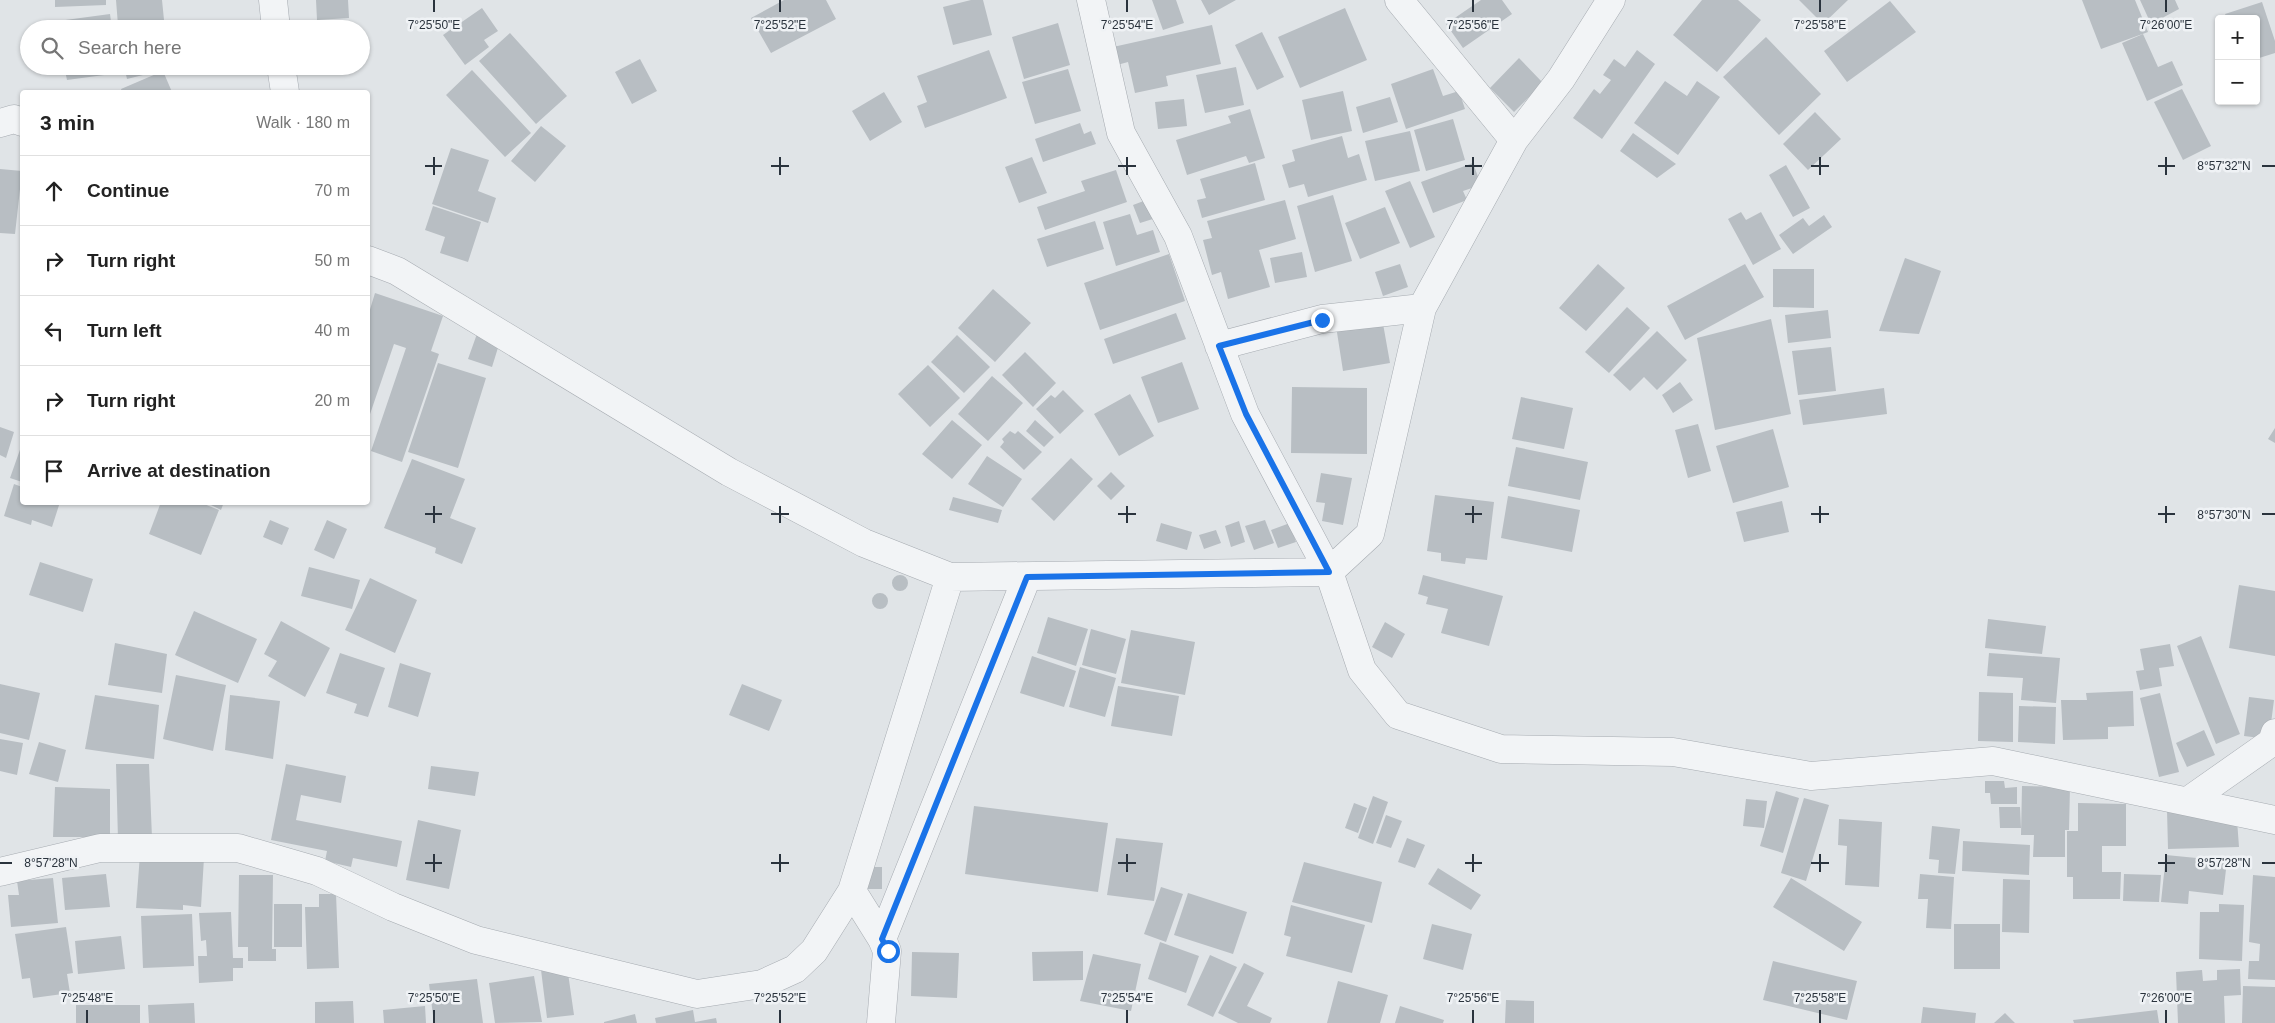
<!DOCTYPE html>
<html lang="en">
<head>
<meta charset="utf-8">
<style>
	body { margin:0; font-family:Helvetica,sans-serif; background:#f6f6f6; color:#222 }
	.controls { position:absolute; right:15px; top:15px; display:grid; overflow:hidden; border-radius:5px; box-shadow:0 1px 4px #0004 }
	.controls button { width:45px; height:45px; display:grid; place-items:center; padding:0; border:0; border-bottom:1px solid #e0e0e0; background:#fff; color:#222; font:25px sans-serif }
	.stop { position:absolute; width:15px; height:15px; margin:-11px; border:4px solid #1a73e8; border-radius:50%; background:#fff }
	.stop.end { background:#1a73e8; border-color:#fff; box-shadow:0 1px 5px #0008 }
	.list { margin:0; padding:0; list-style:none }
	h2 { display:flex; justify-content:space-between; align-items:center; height:65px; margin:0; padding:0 20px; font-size:21px }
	h2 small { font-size:16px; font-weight:400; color:#767676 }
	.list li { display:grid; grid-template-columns:32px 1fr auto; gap:15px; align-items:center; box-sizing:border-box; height:70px; padding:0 20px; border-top:1px solid #e0e0e0 }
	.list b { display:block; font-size:19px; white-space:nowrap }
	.list em { font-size:16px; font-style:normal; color:#767676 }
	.icon { flex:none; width:28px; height:28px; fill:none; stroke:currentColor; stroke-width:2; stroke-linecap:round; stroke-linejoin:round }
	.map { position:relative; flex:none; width:2275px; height:1023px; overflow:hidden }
	.search { position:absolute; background:#fff; box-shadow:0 1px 4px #0004; left:20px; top:20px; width:350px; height:55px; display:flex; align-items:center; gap:12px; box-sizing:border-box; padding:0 18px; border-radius:28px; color:#767676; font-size:19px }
	.panel { position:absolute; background:#fff; box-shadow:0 1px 4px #0004; left:20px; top:90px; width:350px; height:415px; border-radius:5px }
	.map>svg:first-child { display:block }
	.building { fill:#b8bec3 }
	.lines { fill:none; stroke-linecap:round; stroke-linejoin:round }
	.street-casing { stroke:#a6abb1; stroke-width:29 }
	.street { stroke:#f2f4f6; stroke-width:28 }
	.route { stroke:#1a73e8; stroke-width:6 }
	.ticks { fill:none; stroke:#2a333d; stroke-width:2 }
	.ticks-label { font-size:12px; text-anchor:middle; fill:#2a333d; stroke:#eff2f5; stroke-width:5; stroke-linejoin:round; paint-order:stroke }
</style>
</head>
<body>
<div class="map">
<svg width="2275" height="1023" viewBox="0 0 2275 1023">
	<rect width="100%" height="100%" fill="#e0e4e7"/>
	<path class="building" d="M55,0H106V5L55,7Z
		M116,0H162L164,20L118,25Z
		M316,0H348L349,18L317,20Z
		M784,0H826L836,19L771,53L751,18Z
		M971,0H983L992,35L953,45L943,7Z
		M1152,0H1176L1184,23L1163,30Z
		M1201,0H1236L1209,15Z
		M1481,0H1502L1512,14L1463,48L1446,24Z
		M1702,0H1738L1761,20L1717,72L1673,35Z
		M1799,0H1848L1823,24Z
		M2082,0H2135L2148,32L2101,49Z
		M2140,0H2175L2179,9L2151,24Z
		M1890,1L1916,32L1847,82L1824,51Z
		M2262,2L2275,41V53L2256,59V19H2227L2225,14Z
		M482,8L498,31L484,40L489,47L465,65L443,35Z
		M1345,8L1367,60L1300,88L1278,37Z
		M110,14L112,29H59L58,21Z
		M1058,23L1070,65L1024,79L1012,37Z
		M1212,25L1221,64L1166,76L1168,86L1135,93L1128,62L1117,65L1113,47Z
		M1262,32L1284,77L1257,90L1235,45Z
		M510,33L567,96L536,124L479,61Z
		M2143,34L2158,67L2172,61L2183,85L2147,101L2122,43Z
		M1766,37L1821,94L1779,135L1723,77Z
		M989,50L1007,98L925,128L917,106L927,102L917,76Z
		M1637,50L1655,64L1602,139L1573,118L1594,89L1600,94L1611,80L1603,75L1614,59L1625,67Z
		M1519,58L1543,83L1514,112L1490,88Z
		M640,59L657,91L632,104L615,72Z
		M64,66H118L119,73L67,80Z
		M124,66H170L171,68L127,79Z
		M1236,67L1244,105L1205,113L1196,75Z
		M1068,69L1081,111L1035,124L1022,82Z
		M1433,69L1443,96L1459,91L1465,109L1406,129L1391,84Z
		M472,70L531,133L505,157L446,95Z
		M163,71L172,92H122L121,89Z
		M1665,81L1687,96L1697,81L1720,97L1678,155L1634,123Z
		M2182,89L2211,146L2183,160L2154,102Z
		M1343,91L1352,131L1311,140L1302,100Z
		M884,92L902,122L870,141L852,111Z
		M1390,97L1398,122L1363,133L1356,107Z
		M1184,99L1187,126L1158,129L1155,102Z
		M1250,109L1265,158L1249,163L1246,156L1187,175L1176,140L1231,123L1228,116Z
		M1815,112L1841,139L1808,170L1783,144Z
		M1453,119L1465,160L1426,171L1414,130Z
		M1080,123L1084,134L1091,131L1096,144L1043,162L1035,139Z
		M541,126L566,146L535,182L511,161Z
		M1410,131L1420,171L1375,181L1365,141Z
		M1633,133L1676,164L1657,178L1620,151Z
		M1342,136L1348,158L1359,154L1367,180L1308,197L1304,184L1289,188L1282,165L1295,161L1292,150Z
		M451,148L489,160L478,191L496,198L488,223L432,204Z
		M1032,157L1047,193L1019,203L1005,167Z
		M1255,163L1265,200L1202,218L1197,200L1206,198L1200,179Z
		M1473,163L1481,185L1463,191L1467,200L1433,213L1421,182Z
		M1786,165L1810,208L1793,217L1769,175Z
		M0,169L22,171L15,234L0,233Z
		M1116,170L1127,202L1045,230L1037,207L1085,191L1081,181Z
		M1410,181L1435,237L1410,248L1385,191Z
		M1333,195L1352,261L1315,272L1297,206Z
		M1149,199L1156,218L1140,223L1133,205Z
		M1285,200L1296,239L1259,250L1270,287L1228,299L1221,272L1212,275L1203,240L1212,238L1207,221Z
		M433,206L481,222L468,262L440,253L445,237L425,230Z
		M1385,207L1400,243L1360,259L1345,223Z
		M1741,212L1746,220L1761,212L1781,249L1753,265L1728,219Z
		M1130,214L1137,235L1153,230L1160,252L1116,266L1103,222Z
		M1824,215L1832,227L1793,254L1779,235L1803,218L1809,226Z
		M1095,221L1104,249L1047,267L1037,239Z
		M1302,252L1307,277L1275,283L1270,258Z
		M1169,254L1185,301L1100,330L1084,283Z
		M1905,258L1941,271L1919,334L1879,331Z
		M1400,264L1408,287L1383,296L1375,272Z
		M1598,264L1625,288L1586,331L1559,308Z
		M1745,264L1764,297L1685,340L1667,306Z
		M1773,269H1814V308L1773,307Z
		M993,289L1031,323L995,362L958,328Z
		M375,293L443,316L431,351L439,354L402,462L371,451L406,348L394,344L368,420V316Z
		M1627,307L1650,328L1609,373L1585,352Z
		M1828,310L1831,338L1788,343L1785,315Z
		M1176,313L1186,339L1113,364L1104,339Z
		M1382,318L1390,363L1343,371L1336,326Z
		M1771,319L1791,414L1715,430L1697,338Z
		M478,331L501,338L492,367L468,359Z
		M1657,331L1687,360L1657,390L1644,377L1630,391L1613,375Z
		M957,335L990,367L964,393L931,362Z
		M1831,347L1836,391L1798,395L1792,351Z
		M1025,352L1056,383L1033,407L1002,375Z
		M1182,362L1199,409L1158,423L1141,377Z
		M438,363L486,378L458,468L408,452Z
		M928,365L960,398L930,427L898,394Z
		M992,376L1023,403L988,441L958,414Z
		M1680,382L1693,400L1673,413L1662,395Z
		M1292,387L1367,388V454L1291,453Z
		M1884,388L1887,414L1803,425L1799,400Z
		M1063,390L1084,411L1060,434L1036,409L1051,395L1055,398Z
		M1130,394L1154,436L1119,456L1094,414Z
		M1521,397L1573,408L1564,449L1512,439Z
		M952,420L982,445L952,479L922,454Z
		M1035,420L1054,437L1044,447L1026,431Z
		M1698,424L1711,471L1688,478L1675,430Z
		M0,427L14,432L6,458L0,455Z
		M2275,428V443L2268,439Z
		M1773,429L1789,487L1733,503L1716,446Z
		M1010,431L1015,434L1018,431L1042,452L1024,470L1000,447L1004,442L1002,439Z
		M22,444V482L10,478Z
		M1516,447L1588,462L1580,500L1508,486Z
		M987,456L1022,479L1003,507L968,484Z
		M1071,458L1093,479L1054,521L1031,499Z
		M412,459L465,479L450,518L476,528L462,564L435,553L436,548L384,528Z
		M1111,472L1125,486L1111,500L1097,486Z
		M1321,473L1352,478L1343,525L1322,521L1325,503L1316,502Z
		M14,484L22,487V502H60L52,527L32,520L31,525L4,516Z
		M1435,495L1494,502L1487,560L1466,558L1465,564L1441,561V553L1427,551Z
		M1508,496L1580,510L1572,552L1501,538Z
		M953,497L1002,510L998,523L949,510Z
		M1782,501L1789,532L1744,542L1736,512Z
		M161,502H199L219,510L201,555L149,534Z
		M205,502H224L221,510Z
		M270,520L289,528L282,545L263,537Z
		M327,520L347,529L334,559L314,550Z
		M1265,520L1274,543L1254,550L1245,526Z
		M1239,521L1245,542L1231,547L1225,526Z
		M1161,523L1192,532L1187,550L1156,541Z
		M1290,523L1296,542L1278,548L1271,530Z
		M1216,530L1221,543L1204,549L1199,535Z
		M40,562L93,579L83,612L29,595Z
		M309,567L360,580L352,609L301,596Z
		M892 583a8 8 0 1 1 16 0a8 8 0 1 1-16 0Z
		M1423,575L1503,596L1489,646L1441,633L1448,609L1426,604L1428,597L1418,594Z
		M370,578L417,600L395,653L345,630Z
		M2239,585L2275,591V656L2229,648Z
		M872 601a8 8 0 1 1 16 0a8 8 0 1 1-16 0Z
		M194,611L257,639L238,683L175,655Z
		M1048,617L1088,629L1076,666L1037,653Z
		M1988,619L2046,626L2042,654L1985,648Z
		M281,621L330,648L305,697L268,676L277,661L264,654Z
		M1385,622L1405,634L1392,658L1372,647Z
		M1091,629L1126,639L1116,674L1082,665Z
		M1131,630L1195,642L1185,695L1121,683Z
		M2201,636L2240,734L2216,744L2177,646Z
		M115,643L167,654L162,693L108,685Z
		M2170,644L2174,666L2159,668L2162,686L2140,690L2136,671L2144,670L2140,649Z
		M340,653L385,668L368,717L354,713L357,704L326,693Z
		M1989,653L2060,658L2056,703L2021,700L2023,678L1987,676Z
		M1032,656L1076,671L1064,707L1020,693Z
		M400,663L431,673L418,717L388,707Z
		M1080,667L1116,678L1105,717L1069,707Z
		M176,675L226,685L213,751L163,739Z
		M0,684L40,693L29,740L0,733Z
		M742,684L782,700L769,731L729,715Z
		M1118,686L1179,696L1172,736L1111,726Z
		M2133,691L2134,726L2108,727V739L2063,740L2061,700H2087L2086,693Z
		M1979,692L2013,693V742L1978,741Z
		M2160,693L2179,772L2159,777L2140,698Z
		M95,695L159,705L154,759L85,749Z
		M230,695L280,701L273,759L225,750Z
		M2249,697L2274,700L2269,739L2244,736Z
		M2019,706L2056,707L2055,744L2018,742Z
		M2204,730L2215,755L2187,767L2176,743Z
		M0,739L23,743L17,775L0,771Z
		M39,742L66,750L58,782L29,774Z
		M116,764H149L152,838L118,840Z
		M286,764L346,776L341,803L301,795L296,820L402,841L397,867L353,858L351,867L325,861L327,851L271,840Z
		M431,766L479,772L475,796L428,789Z
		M1985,781H2004L2005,788L2017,787V804H1991L1990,793H1985Z
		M2022,786L2070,787L2069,830H2065V857H2033L2034,835H2021Z
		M55,787L110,789V837H53Z
		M1776,791L1799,798L1783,853L1760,846Z
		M1373,796L1388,802L1373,844L1358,838Z
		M1804,798L1829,805L1806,881L1781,873Z
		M1746,799L1767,801L1764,828L1743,826Z
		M1354,803L1367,808L1358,833L1345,828Z
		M2078,803L2126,804V846H2102V872H2121L2120,899H2073V877H2067V831H2078Z
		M974,806L1108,823L1098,892L965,874Z
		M1999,807H2020L2021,828H2000Z
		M2167,810L2237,820L2239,847L2168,849Z
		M1386,815L1402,821L1391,848L1376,843Z
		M1839,819L1882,822L1879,887L1845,885L1847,846L1838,845Z
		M418,820L461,830L449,889L406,880Z
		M1932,826L1960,829L1955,874L1938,873L1939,860L1929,859Z
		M1116,838L1163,843L1154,901L1107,895Z
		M1407,838L1425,845L1415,868L1398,862Z
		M1963,841L2030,845L2029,875L1962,871Z
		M140,854L204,858L201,907L183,905V910L136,908Z
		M2166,855L2227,861L2223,895L2189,891L2188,904L2161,902Z
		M1304,862L1382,882L1372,923L1292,902Z
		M866,867H882V889H866Z
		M1438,868L1481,895L1471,910L1428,884Z
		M106,874L110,907L65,910L62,878Z
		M1920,874L1954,877L1951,929L1926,928L1928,899H1918Z
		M2124,874L2161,875L2159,902L2123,901Z
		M239,875H273L272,949H276V961H248V947H238Z
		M2253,875L2275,877V980L2248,979L2249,961H2259L2260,944L2249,942Z
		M53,878L58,923L11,927L8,895H19L17,881Z
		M1791,878L1862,922L1844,951L1773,907Z
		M2003,879L2030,880L2029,933L2002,932Z
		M1161,887L1183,894L1166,942L1144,934Z
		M1188,893L1247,912L1233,954L1174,935Z
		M319,894H336L339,968L307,969L305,907H319Z
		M274,904H302V947H274Z
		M2219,904L2244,905L2242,961L2199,959L2200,912H2219Z
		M1291,905L1365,925L1352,973L1286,956L1291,937L1284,935Z
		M231,912L233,958H243V968H233V981L199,983L198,956H207L206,940L201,941L199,913Z
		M192,914L194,966L143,968L141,916Z
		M1432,924L1472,934L1463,970L1423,959Z
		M1954,924H2000V969H1954Z
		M66,927L73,973L67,974L70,993L33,998L30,978L22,979L15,934Z
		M121,936L125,969L78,974L75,941Z
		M1160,942L1199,956L1186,993L1148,979Z
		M1083,951V980L1033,981L1032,952Z
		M912,952L959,953L957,998L911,996Z
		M1093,954L1141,964L1131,1011L1080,1001Z
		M1210,955L1237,967L1213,1017L1187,1005Z
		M1773,961L1857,981L1847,1020L1763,1000Z
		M1244,963L1264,973L1247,1006L1272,1018L1270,1023H1238L1218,1013Z
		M567,966L574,1015L547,1018L541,970Z
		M2240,969L2241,995L2224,996L2225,1023H2178L2176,972L2202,970L2203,981L2217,980V970Z
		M534,976L542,1022L495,1023L489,983Z
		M477,979L483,1023H434L429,984Z
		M1338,981L1388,995L1380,1023H1327Z
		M2243,986L2275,987V1023H2242Z
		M1506,1000L1534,1001V1023H1505Z
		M353,1001L354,1023H315V1002Z
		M194,1003L195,1023H149L148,1005Z
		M76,1005H140V1023H76Z
		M425,1006L426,1023H384L383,1010Z
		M1400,1006L1444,1020L1443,1023H1395Z
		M1923,1007L1976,1013L1975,1023H1921Z
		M693,1010L695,1022L716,1018L717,1023H656L655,1018Z
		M2157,1010L2159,1023H2074L2073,1020Z
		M2005,1013L2015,1023H1994Z
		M635,1014L637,1023H604V1022Z"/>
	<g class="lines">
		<defs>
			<path id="street" d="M273,0L276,29
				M1091,0L1121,133L1178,236L1245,414L1329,572L1362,670L1398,715L1501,749L1673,752L1811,776L1993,761L2275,820
				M1399,0L1514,140
				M281,66L285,92
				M0,123L14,119L22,122
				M368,260L397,271L729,472L864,543L950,577L1329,572L1370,534L1422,308L1514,140L1561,79L1611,0
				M1219,346L1322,319L1422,308
				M2188,801L2272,742L2275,733
				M0,872L100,848H238L317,871L393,907L476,940L697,994L762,984L795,969L814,951L852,891L950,577
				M852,891L882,939L887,951L881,1023
				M882,939L1027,577"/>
		</defs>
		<use href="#street" class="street-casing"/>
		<use href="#street" class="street"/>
	</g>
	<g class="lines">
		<path class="route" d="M888,951L882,939L1027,577L1329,572L1246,414L1219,346L1322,320"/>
	</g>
	<path class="ticks" d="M434,0V12M780,0V12M1127,0V12M1473,0V12M1820,0V12M2166,0V12M434,157V175M780,157V175M1127,157V175M1473,157V175M1820,157V175M2166,157V175M425,166H442M771,166H789M1118,166H1136M1465,166H1482M1811,166H1829M2158,166H2175M2262,166H2275M434,506V523M780,506V523M1127,506V523M1473,506V523M1820,506V523M2166,506V523M425,514H442M771,514H789M1118,514H1136M1465,514H1482M1811,514H1829M2158,514H2175M2262,514H2275M434,854V872M780,854V872M1127,854V872M1473,854V872M1820,854V872M2166,854V872M0,863H12M425,863H442M771,863H789M1118,863H1136M1465,863H1482M1811,863H1829M2158,863H2175M2262,863H2275M87,1010V1023M434,1010V1023M780,1010V1023M1127,1010V1023M1473,1010V1023M1820,1010V1023M2166,1010V1023"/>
	<g class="ticks-label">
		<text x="434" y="29">7°25'50"E</text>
		<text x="780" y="29">7°25'52"E</text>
		<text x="1127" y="29">7°25'54"E</text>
		<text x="1473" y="29">7°25'56"E</text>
		<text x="1820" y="29">7°25'58"E</text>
		<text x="2166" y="29">7°26'00"E</text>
		<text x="2224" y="170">8°57'32"N</text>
		<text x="2224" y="519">8°57'30"N</text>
		<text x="51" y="867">8°57'28"N</text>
		<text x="2224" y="867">8°57'28"N</text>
		<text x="87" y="1002">7°25'48"E</text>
		<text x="434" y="1002">7°25'50"E</text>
		<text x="780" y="1002">7°25'52"E</text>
		<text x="1127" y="1002">7°25'54"E</text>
		<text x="1473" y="1002">7°25'56"E</text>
		<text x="1820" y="1002">7°25'58"E</text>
		<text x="2166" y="1002">7°26'00"E</text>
	</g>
</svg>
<div class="controls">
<button>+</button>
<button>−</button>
</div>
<div class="stop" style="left:888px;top:951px"></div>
<div class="stop end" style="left:1322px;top:320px"></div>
<div class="search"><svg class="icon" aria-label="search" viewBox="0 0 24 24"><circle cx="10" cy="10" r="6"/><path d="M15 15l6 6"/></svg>Search here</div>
<section class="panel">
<h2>3 min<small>Walk · 180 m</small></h2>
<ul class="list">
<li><svg class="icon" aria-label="ahead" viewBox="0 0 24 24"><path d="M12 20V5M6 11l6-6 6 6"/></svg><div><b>Continue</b></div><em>70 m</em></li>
<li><svg class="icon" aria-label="right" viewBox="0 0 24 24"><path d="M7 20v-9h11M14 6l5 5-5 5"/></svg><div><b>Turn right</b></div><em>50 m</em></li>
<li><svg class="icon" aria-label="left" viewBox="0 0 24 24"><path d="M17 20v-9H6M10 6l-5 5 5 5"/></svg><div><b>Turn left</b></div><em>40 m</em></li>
<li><svg class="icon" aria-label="right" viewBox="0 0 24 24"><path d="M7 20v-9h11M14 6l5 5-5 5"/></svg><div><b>Turn right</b></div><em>20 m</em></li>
<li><svg class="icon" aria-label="arrive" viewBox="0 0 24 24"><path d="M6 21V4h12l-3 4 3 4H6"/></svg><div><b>Arrive at destination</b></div></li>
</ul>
</section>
</div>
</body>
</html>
